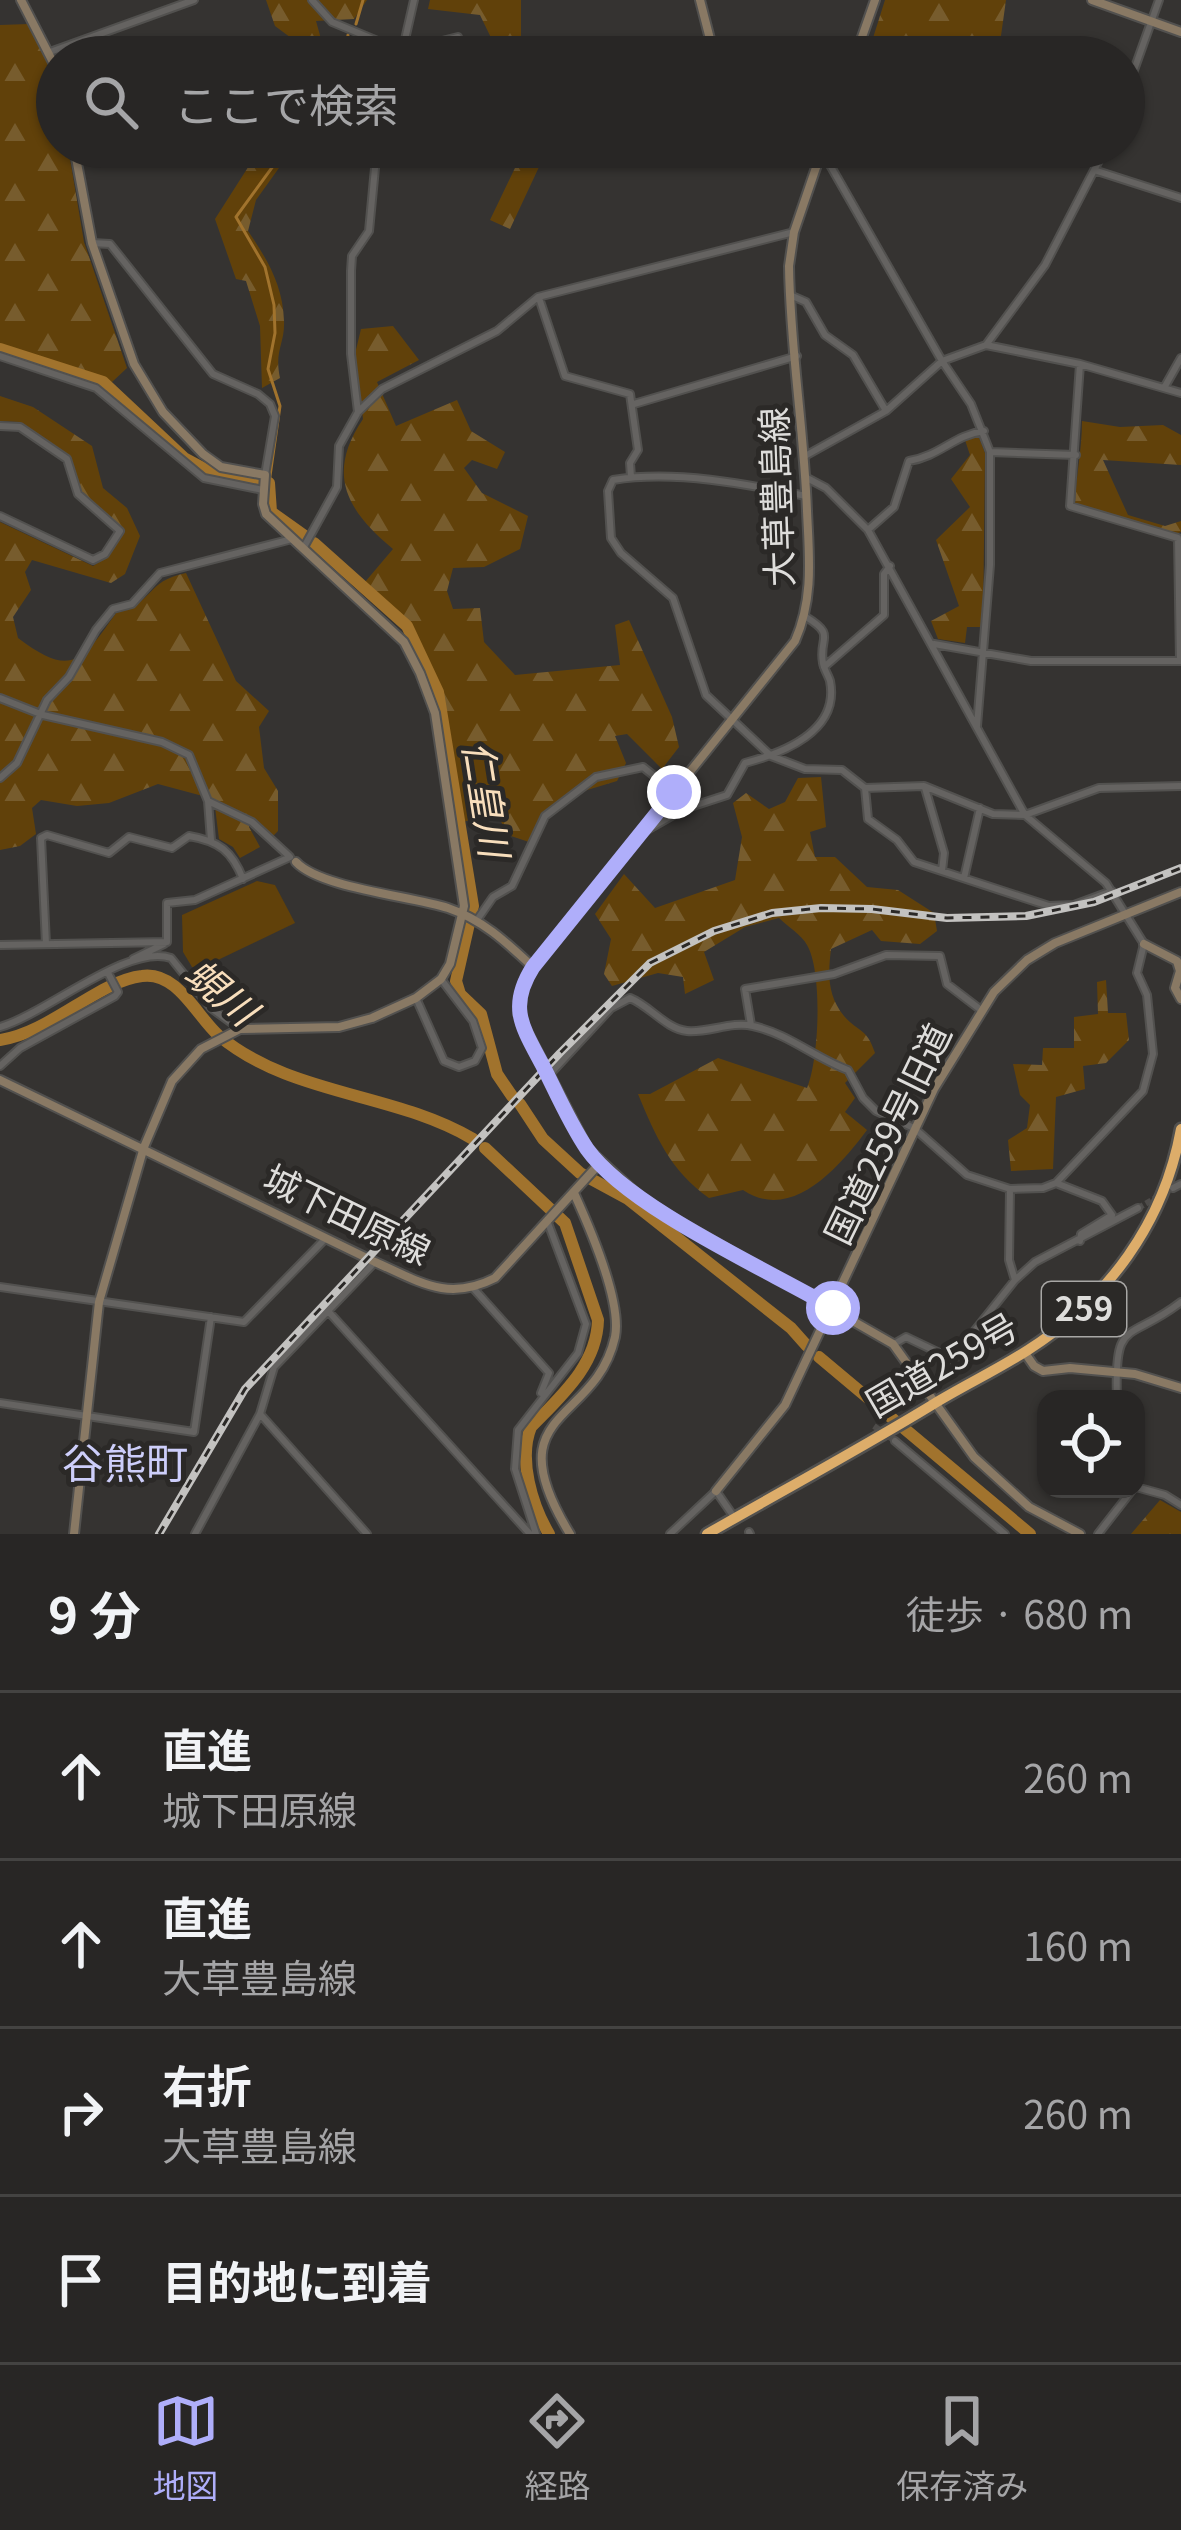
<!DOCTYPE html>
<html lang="ja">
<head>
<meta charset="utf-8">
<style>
	body { margin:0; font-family:Georgia,"Noto Sans JP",serif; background:#343232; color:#f1f3f6 }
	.controls { position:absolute; right:36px; bottom:36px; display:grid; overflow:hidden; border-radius:24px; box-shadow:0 3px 9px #0004 }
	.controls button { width:108px; height:108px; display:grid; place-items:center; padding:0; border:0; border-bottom:3px solid #444342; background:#282625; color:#f1f3f6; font:60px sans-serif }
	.stop { position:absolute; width:36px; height:36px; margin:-27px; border:9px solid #afaefa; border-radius:50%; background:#fff }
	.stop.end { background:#afaefa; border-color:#fff; box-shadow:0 3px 12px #0008 }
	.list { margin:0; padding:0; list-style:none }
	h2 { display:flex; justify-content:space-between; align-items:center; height:156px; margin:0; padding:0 48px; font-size:51px }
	h2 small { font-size:39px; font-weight:400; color:#a5a5a7 }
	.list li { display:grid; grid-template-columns:78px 1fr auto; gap:36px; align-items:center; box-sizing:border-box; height:168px; padding:0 48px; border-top:3px solid #444342 }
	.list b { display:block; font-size:45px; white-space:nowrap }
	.list p { margin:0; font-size:39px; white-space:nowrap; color:#a5a5a7 }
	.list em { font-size:39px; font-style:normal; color:#a5a5a7 }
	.icon { flex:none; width:66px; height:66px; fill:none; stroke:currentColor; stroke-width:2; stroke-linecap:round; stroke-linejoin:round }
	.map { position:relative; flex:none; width:1181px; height:1534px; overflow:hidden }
	.search { position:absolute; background:#282625; box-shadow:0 3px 9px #0004; left:36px; right:36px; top:36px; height:132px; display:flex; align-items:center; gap:30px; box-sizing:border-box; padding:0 42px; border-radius:66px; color:#a5a5a7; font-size:45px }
	.sheet { height:828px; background:#282625 }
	nav { display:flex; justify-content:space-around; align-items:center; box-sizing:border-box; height:168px; border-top:3px solid #444342; background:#282625; font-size:33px; color:#a5a5a7 }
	nav a { display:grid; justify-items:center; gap:6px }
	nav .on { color:#afaefa }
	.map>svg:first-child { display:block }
	.forest { fill:url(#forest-firs) }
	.park { fill:#61410a }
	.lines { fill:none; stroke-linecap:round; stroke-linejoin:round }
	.stream { stroke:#a1732d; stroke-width:3 }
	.river { stroke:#a1732d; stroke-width:12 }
	.street-tunnel { stroke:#4e4c4a; stroke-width:6; stroke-dasharray:6 3; stroke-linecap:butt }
	.street-casing { stroke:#52514f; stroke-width:10 }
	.secondary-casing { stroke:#52514f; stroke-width:12 }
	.highway-casing { stroke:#52514f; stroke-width:15 }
	.street { stroke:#656361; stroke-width:6 }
	.secondary { stroke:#897964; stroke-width:8 }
	.highway { stroke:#ddad6a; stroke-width:10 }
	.rail-casing { stroke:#c3c2c0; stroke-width:8 }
	.rail { stroke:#2b2927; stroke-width:3; stroke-dasharray:9; stroke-linecap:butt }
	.route { stroke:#afaefa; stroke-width:15 }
	.labels { text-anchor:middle; stroke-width:10; stroke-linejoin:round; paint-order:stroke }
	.shield { fill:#2b2927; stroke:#a8a7a5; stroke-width:3 }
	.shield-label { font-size:33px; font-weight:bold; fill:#dedddb }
	.street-label { font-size:36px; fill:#dedddb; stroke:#2b2927 }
	.water-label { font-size:39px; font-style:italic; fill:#f8debc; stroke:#2b2927 }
	.quarter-label { font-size:42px; fill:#cdcefa; stroke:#2b2927 }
</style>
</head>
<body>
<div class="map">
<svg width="1181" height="1534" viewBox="0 0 1181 1534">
	<defs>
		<pattern id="forest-firs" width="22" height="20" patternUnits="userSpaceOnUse" patternTransform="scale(3)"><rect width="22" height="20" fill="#61410a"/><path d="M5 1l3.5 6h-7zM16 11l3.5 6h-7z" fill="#775c2d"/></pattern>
	</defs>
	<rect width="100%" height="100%" fill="#353331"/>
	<path class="forest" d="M266,0H367L354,19L316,21L326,57H308L310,52L275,26Z
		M430,0H521V37L554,42L561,57H471L495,46L480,15L428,9Z
		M885,0H1006L998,57H867Z
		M29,24C56,72 57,93 57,147H68L84,242L127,368L112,382L0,344V25Z
		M261,147H294L256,200L248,231C267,259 283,285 284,321C285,344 274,350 280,378L262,388L260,326L246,281L236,279L215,219Z
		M525,147H556L546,152L510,229L490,220Z
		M393,326L419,360L377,382L396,426L457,400L471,431L505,452L497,469L472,460L464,468L482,493L528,516L520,549L484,567L453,568L447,591L453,609L480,608L484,642L515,675L620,665L615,625L629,620L672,717L679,747L662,769L627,734L615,736L626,763L617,781L564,797L541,813L529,842L508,835L496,812L463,822L443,691L410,624L365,582L393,549C346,510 326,474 363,419L355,354L361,329Z
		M0,396L33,407L92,446L103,488L127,508L140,536L125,574L111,583L32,560L25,572L31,590L13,617L18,638C72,679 82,661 116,613C154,604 145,581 186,573L236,681L269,711L259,727L264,768L278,791V831L273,836L250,818L249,827L260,847L240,858L233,847L219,839L214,799L158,784L109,803L77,806L41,800L32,808L36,834L20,846L0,850V522L93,566L109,556L125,530L81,491L71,458L20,422L0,421Z
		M1082,421L1120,427L1163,425L1181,435V465L1103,460L1128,515L1165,526L1181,521V532L1175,534L1075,504C1076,475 1082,450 1082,421Z
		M978,435L985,453L983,627H967L965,643L938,639L931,621L959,606L936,540L970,507L951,479L970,455L964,437Z
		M821,777L826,827L810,832L815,857H835L867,887L898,890L934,913L937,931L920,944L881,941L872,930L831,949C828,974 827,995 844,1016C859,1033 867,1028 875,1053L845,1083L855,1098L845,1112L867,1130C840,1166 792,1223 743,1190L709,1198C670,1170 656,1137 638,1094H650L718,1058L807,1088C819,1060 823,972 807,945C802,935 787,926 779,918L745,927L704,952L714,980L685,994L683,977L658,973L612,986L604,974L611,939L595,914L624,874L655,908L735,880L742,837L733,803L746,793L769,809L785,802L798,778Z
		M1106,980L1108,1013H1126L1129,1040L1106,1063L1083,1066L1085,1089L1056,1097L1053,1169L1011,1171L1008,1140L1027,1128L1030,1105L1020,1095L1013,1064L1042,1065L1043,1048H1074V1017L1098,1014L1097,982Z
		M1160,1500L1181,1512V1534H1131Z"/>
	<path class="park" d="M257,881L275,885L295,923L199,969L192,967L183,952L182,915Z"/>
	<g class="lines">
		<path class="stream" d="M356,24L363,0
			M345,57L348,35
			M269,483L280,406L268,369L275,333L274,305L265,267L236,217L287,147"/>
		<path class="river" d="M0,349L103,382L184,458L214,474L259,482
			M269,483L271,512L306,537
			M314,543L407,626L438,692L473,906L456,981L460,994L481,1014L497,1074L512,1096
			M0,1040C50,1033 98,981 142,976C177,971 196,1015 218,1035C290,1096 394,1092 473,1139
			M520,1104L543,1139L580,1173L628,1199L791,1328L807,1346
			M485,1148L565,1223L598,1320C597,1365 561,1396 531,1427C518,1459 532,1505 549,1534
			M819,1357L1030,1534"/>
		<path class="street-tunnel" d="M1138,1208L1159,1196
			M907,1394L938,1374
			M874,1426L895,1441"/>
		<defs>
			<path id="street" d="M312,0L332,22L402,51L458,37
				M50,52L194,0
				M401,57L414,0
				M1124,98L1159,0
				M822,151L942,361L971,404L990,452V565L977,726
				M1097,171L1181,198
				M92,243L110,244L213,374L258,394L270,404L275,416L265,475
				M790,295L806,302L825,335L853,355L886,411
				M539,298L565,376L630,394L638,450L630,463L631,477
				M986,345L1080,364L1181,393
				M0,356L96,388L204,478L263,490
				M1080,364L1070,506L1178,538L1180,661
				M1164,388L1181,358
				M634,404L797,356
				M358,412L351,354V271L352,256L369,231L377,147
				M0,426L20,427L67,459L78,494L120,531L105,554L93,560L0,516
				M990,452L1076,455
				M805,456L886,411L942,361L986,345L1045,265L1106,147
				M806,496C746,484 675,470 613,480L608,491L611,538L621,553L673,598L706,695L771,756L805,769L842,770L865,788L924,786L993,814L1025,815L1099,788L1181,786
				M869,529L894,507L909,461C940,456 954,435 984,431
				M304,547L337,487L339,446L358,412L382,389L497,331L538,297L794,232
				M934,644L1031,661H1181
				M824,667L884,615V574L890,566
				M0,698L43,715L162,742L189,755L208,801L211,840
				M0,778L17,763L47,700L69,677L96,630L113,609L132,604L160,573L292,539
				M865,788L868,819L897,840L914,862L1049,906L1074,905L1112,891
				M925,788L944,853L942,871
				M208,801L252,822L289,856
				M642,833L684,809L727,795L745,763C783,753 840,731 830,681C829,677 823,667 823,663C818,637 837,636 806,617
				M964,878L980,808
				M477,920L493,897L512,886L545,816L596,777L643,767L673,791
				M167,942V903L195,900L290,857
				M46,944L41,838L47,835L109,853L129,837L172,848L189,836C219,841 232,851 243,879
				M0,945L167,942
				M133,959L164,944
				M416,998L444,1061L459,1067L475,1061L482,1048L473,1021L441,979
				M751,1025L745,989L834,974L886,955L940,956L947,984L981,1010
				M0,1027C46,1014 128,943 171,958L211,1008L240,1029
				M0,1066L20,1048L115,996L118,992L108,973
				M550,1074L611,1008L630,998C650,1006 666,1029 687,1031C709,1033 731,1021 753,1026C789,1034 815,1058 848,1070L863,1098L876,1111L914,1128L967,1175L1010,1189L1043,1188L1056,1183L1143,1091L1153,1054L1147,995L1137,973L1144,944L1106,883L1025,815L868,530L826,488L807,478
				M1056,1183L1102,1201L1112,1215L1081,1234L1080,1241
				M1173,1188L1181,1184
				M1010,1189L1009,1260L1015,1280
				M0,1287L244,1322L325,1239
				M474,1289L549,1373L541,1393
				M328,1311L530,1534
				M894,1344L906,1337L952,1359L1015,1280L1035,1262L1138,1208
				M1117,1399C1114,1316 1128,1343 1181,1302
				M0,1403L194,1432L211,1317
				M260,1414L367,1534
				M895,1441L1005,1534
				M1136,1487L1165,1495L1181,1505
				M749,1532L750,1534
				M195,1534L260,1414L274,1367L375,1262
				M536,1534L515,1469L518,1430L578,1353L586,1324L548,1223
				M670,1534L716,1491L734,1517
				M1098,1534L1133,1489"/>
			<path id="secondary" d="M21,0L57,70
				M700,0L710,39L721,57
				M1092,0L1181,32
				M855,57L875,0
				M823,147L794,232L789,266C790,347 804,429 807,511C809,556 814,598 795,641L533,967L524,981L518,1014L588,1149L638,1195L666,1214L893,1344L974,1457L1029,1507L1080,1534
				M296,862C320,888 411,896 448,908C483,920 506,942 533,967
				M1144,944L1177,961L1180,971L1175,988L1181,999
				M0,1080L375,1262C420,1282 448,1302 495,1278L600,1163
				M1025,1353L1034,1366L1043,1371L1070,1368L1135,1374L1181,1388
				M716,1491L785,1405L934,1089L994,992L1027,960L1055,943L1181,892
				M74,1534L99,1302L144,1147L172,1081L201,1049L240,1029L339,1027L372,1018L416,998L441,979L450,964L464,906L435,713L420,673L404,642L266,514L263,504L265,475L221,467L203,454L163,412L134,364L92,243L74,147
				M570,1534C493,1408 595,1426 615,1337C622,1302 589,1226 574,1193"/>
			<path id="highway" d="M707,1534C782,1491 858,1450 932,1405C963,1386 997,1370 1028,1350C1108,1299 1164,1223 1181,1129"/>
		</defs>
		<use href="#street" class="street-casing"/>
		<use href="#secondary" class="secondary-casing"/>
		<use href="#highway" class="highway-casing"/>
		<use href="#street" class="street"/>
		<use href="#secondary" class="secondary"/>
		<use href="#highway" class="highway"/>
		<defs>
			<path id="rail" d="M159,1534L245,1389L560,1053L650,963L714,931L772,913L821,908L872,909L947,918L1026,916L1094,902L1181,868"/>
		</defs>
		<use href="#rail" class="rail-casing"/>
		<use href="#rail" class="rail"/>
	</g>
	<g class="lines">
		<path class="route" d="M674,792L533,967C507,1008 523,1028 544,1068C557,1094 570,1124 587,1149C629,1208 768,1270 833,1308"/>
	</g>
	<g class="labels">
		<rect class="shield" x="1042" y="1282" width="84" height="54" rx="9"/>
		<g class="shield-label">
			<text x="1084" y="1321">259</text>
		</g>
		<g class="street-label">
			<text transform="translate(777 497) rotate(-92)" y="13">大草豊島線</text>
			<text transform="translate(888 1134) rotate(-64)" y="13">国道259号旧道</text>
			<text transform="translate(347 1215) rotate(26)" y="13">城下田原線</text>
			<text transform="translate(942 1365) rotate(-30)" y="13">国道259号</text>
		</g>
		<g class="water-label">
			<text transform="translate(486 799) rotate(81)" y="14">仁皇川</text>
			<text transform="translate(221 992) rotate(40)" y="14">蜆川</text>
		</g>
		<g class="quarter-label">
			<text x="125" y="1479">谷熊町</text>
		</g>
	</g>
</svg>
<div class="controls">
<button><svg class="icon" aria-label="locate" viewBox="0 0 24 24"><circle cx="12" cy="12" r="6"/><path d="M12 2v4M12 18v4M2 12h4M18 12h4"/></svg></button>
</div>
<div class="stop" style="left:833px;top:1308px"></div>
<div class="stop end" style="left:674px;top:792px"></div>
<div class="search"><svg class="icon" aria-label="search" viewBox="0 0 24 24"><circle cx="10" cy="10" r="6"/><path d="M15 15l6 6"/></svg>ここで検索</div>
</div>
<section class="sheet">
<h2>9 分<small>徒歩 · 680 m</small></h2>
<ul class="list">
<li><svg class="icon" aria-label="ahead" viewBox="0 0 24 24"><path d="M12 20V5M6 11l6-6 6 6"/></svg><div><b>直進</b><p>城下田原線</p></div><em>260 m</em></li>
<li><svg class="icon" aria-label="ahead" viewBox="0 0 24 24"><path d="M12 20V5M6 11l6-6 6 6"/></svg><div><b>直進</b><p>大草豊島線</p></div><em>160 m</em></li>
<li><svg class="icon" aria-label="right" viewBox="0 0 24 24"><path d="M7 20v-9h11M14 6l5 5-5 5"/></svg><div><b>右折</b><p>大草豊島線</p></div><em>260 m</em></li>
<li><svg class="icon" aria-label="arrive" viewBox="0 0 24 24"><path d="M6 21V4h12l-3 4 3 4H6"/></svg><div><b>目的地に到着</b></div></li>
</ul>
</section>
<nav>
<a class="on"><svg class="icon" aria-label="map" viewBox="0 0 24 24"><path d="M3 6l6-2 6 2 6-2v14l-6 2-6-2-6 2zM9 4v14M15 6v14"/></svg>地図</a>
<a><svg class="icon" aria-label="directions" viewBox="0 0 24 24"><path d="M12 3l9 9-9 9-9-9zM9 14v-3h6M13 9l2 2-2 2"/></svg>経路</a>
<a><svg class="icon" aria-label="saved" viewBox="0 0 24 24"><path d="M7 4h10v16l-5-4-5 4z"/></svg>保存済み</a>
</nav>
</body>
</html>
